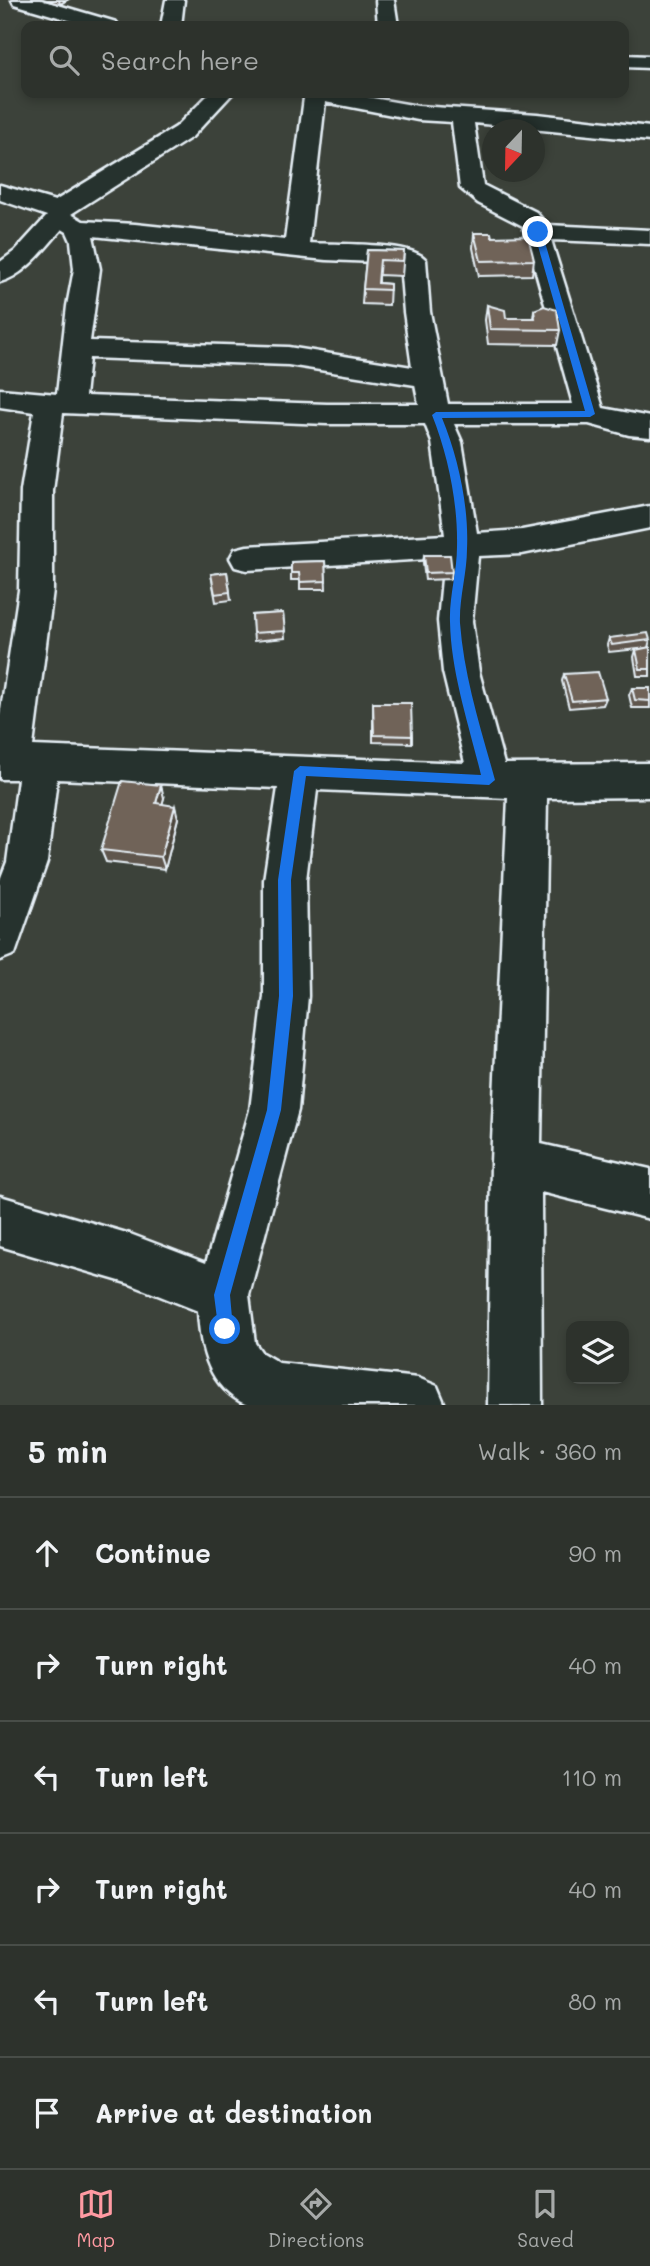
<!DOCTYPE html>
<html lang="en">
<head>
<meta charset="utf-8">
<style>
	body { margin:0; font-family:Mali,sans-serif; background:#393e38; color:#f1f3f6 }
	.controls { position:absolute; right:21px; bottom:21px; display:grid; overflow:hidden; border-radius:14px; box-shadow:0 4px 10px #0003 }
	.controls button { width:63px; height:63px; display:grid; place-items:center; padding:0; border:0; border-bottom:2px solid #484d48; background:#2d322c; color:#f1f3f6; font:35px sans-serif }
	.compass { position:absolute; left:482px; top:119px; width:63px; height:63px; border-radius:50%; background:#2d322c; box-shadow:0 4px 10px #0003; rotate:202deg }
	.stop { position:absolute; width:21px; height:21px; margin:-16px; border:5px solid #1a73e8; border-radius:50%; background:#fff }
	.stop.end { background:#1a73e8; border-color:#fff; box-shadow:0 2px 7px #0008 }
	.list { margin:0; padding:0; list-style:none }
	h2 { display:flex; justify-content:space-between; align-items:center; height:91px; margin:0; padding:0 28px; font-size:30px }
	h2 small { font-size:23px; font-weight:400; color:#a7aaa9 }
	.list li { display:grid; grid-template-columns:46px 1fr auto; gap:21px; align-items:center; box-sizing:border-box; height:112px; padding:0 28px; border-top:2px solid #484d48 }
	.list b { display:block; font-size:26px; white-space:nowrap }
	.list em { font-size:23px; font-style:normal; color:#a7aaa9 }
	.icon { flex:none; width:38px; height:38px; fill:none; stroke:currentColor; stroke-width:2; stroke-linecap:round; stroke-linejoin:round }
	.map { position:relative; flex:none; width:650px; height:1405px; overflow:hidden }
	.search { position:absolute; background:#2d322c; box-shadow:0 4px 10px #0003; left:21px; right:21px; top:21px; height:77px; display:flex; align-items:center; gap:18px; box-sizing:border-box; padding:0 24px; border-radius:14px; color:#a7aaa9; font-size:26px }
	.sheet { height:763px; background:#2d322c }
	nav { display:flex; justify-content:space-around; align-items:center; box-sizing:border-box; height:98px; border-top:2px solid #484d48; background:#2d322c; font-size:19px; color:#a7aaa9 }
	nav a { display:grid; justify-items:center; gap:4px }
	nav .on { color:#ff9aa2 }
	.map>svg:first-child { display:block }
	.lines { fill:none; stroke-linecap:round; stroke-linejoin:round }
	.minor-casing { stroke:#e8f1f8; stroke-width:5 }
	.minor { fill:#26332d; fill-rule:evenodd }
	.wall { fill:#5f564d; stroke:#e8f1f8; stroke-width:2 }
	.shaded-wall { fill:#4e463e; stroke:#e8f1f8; stroke-width:2 }
	.building { fill:#6f6459; stroke:#e8f1f8; stroke-width:2 }
	.route { fill:#1a73e8 }
</style>
</head>
<body>
<div class="map">
<svg width="650" height="1405" viewBox="0 0 650 1405">
	<rect width="100%" height="100%" fill="#3c423a"/>
	<filter id="ink" filterUnits="userSpaceOnUse"><feTurbulence type="fractalNoise" baseFrequency=".0143" numOctaves="2"/><feDisplacementMap in="SourceGraphic" scale="14" xChannelSelector="R" yChannelSelector="G"/><feConvolveMatrix kernelMatrix="1 2 1 2 8 2 1 2 1" color-interpolation-filters="sRGB"/></filter>
	<g filter="url(#ink)">
		<g class="lines">
			<defs>
				<path id="minor" d="M12,0H41L116,22L119,26H89L14,4Z
					M166,0H184L181,26H161Z
					M376,0H394L398,26H378Z
					M624,55L650,56V68L624,67Z
					M210,93H233L192,137L71,214L83,221L135,224L285,240L304,98L301,93H344L418,106L537,114L650,127V141L474,123L483,185L536,212L547,225L650,230V244L551,240L603,408L650,417V437L629,435L589,424H454L462,442L477,533L522,530L650,506V528L522,554L478,556L472,621L479,672L504,764L650,763V797L547,798L541,1144L650,1169V1219L541,1192L542,1405H488L491,1162L508,798L317,790L306,880L308,996L298,1110L249,1295L255,1343L262,1353L279,1363L418,1378L437,1386L445,1405H247C209,1388 200,1350 198,1311L130,1284L0,1246V1196L130,1234L206,1263L250,1110L264,996V880L278,788L57,779L47,862L15,954L0,960V880L7,862L18,779H0V716L19,590L21,491L34,412L0,407V389L57,394L67,306L74,269L71,241L67,232L62,229C45,248 26,275 0,282V262L15,251L47,216L0,200V185L55,201L176,127ZM325,102L418,120L452,122L460,188L478,203L523,226L573,404H448L430,312L426,260C412,241 334,245 309,243ZM93,236L326,260L400,263L404,312L412,367L288,347L90,341L100,269ZM89,358L288,365L415,385L419,404H327L85,396ZM63,413L327,424H425L432,442L445,535L247,546L235,549L230,558L235,567L247,570L444,558L438,621L443,672L465,763L33,746L53,590V491Z"/>
			</defs>
			<use href="#minor" class="minor-casing"/>
			<use href="#minor" class="minor"/>
		</g>
		<path class="wall" d="M44,0H67L60,4Z
			M474,233L534,260L532,275L479,276L473,248Z
			M367,250L404,251L402,276L379,275V283L390,284L389,305L362,304L363,289Z
			M487,305L506,318H533L534,310L560,330L557,345L488,344L485,320Z
			M424,555L452,572L451,579L425,580L423,563Z
			M325,561L326,589H300V580H291V562Z
			M227,572L231,600L216,602L211,574Z
			M283,613L285,638L254,641L252,615Z
			M609,638L650,640L648,648L650,647V676H637L634,657L636,650L648,648L609,652L607,645Z
			M564,674L606,698L603,705L569,708L562,681Z
			M632,688H650V708H632L629,695Z
			M373,703L412,736V743L373,742Z
			M164,798L162,804L178,818L165,869L106,862L101,850Z"/>
		<path class="shaded-wall" d="M59,0H67L60,4Z
			M161,785L164,798L159,816L156,803Z
			M175,806L178,818L165,869L161,857Z"/>
		<path class="building" d="M474,233H491L492,237L528,236L534,260L481,261Z
			M367,250L404,251L403,261L380,260L378,283L390,284V290L363,289Z
			M487,305L505,310L506,318H535L534,310L544,306L557,310L560,330L490,329Z
			M424,555H450L452,572L426,573Z
			M325,561L326,581L300,582L299,573H291V562Z
			M227,572L230,592L215,594L211,574Z
			M283,613L285,631L253,633L252,615Z
			M648,633L650,640L612,645L609,638Z
			M650,647V669H640L636,650Z
			M598,672L606,698L572,701L564,674Z
			M632,688H650V701L635,700Z
			M373,703H411L412,736L374,735Z
			M122,781L161,785L156,803L175,806L161,857L101,850Z"/>
	</g>
	<path class="route" d="M538,230L542,232L595,414L590,417L442,418C458,457 469,506 467,549C467,573 459,599 460,623C464,677 481,729 495,780L489,785L306,776L291,880L293,996L281,1110L230,1295L233,1329L231,1334L225,1337L219,1334L214,1295L267,1110L279,996L278,880L294,771L300,766L481,775C469,725 451,673 450,622C449,597 457,572 457,547C458,503 448,455 432,415L436,412L585,411L534,232Z"/>
</svg>
<div class="controls">
<button><svg class="icon" aria-label="layers" viewBox="0 0 24 24"><path d="M12 4l9 5-9 5-9-5zM3 14l9 5 9-5"/></svg></button>
</div>
<svg class="compass" viewBox="-18 -18 36 36"><path d="M0-13l5 13h-10z" fill="#e53935"/><path d="M0 13l5-13h-10z" fill="#a7aaa9"/></svg>
<div class="stop" style="left:225px;top:1329px"></div>
<div class="stop end" style="left:538px;top:232px"></div>
<div class="search"><svg class="icon" aria-label="search" viewBox="0 0 24 24"><circle cx="10" cy="10" r="6"/><path d="M15 15l6 6"/></svg>Search here</div>
</div>
<section class="sheet">
<h2>5 min<small>Walk · 360 m</small></h2>
<ul class="list">
<li><svg class="icon" aria-label="ahead" viewBox="0 0 24 24"><path d="M12 20V5M6 11l6-6 6 6"/></svg><div><b>Continue</b></div><em>90 m</em></li>
<li><svg class="icon" aria-label="right" viewBox="0 0 24 24"><path d="M7 20v-9h11M14 6l5 5-5 5"/></svg><div><b>Turn right</b></div><em>40 m</em></li>
<li><svg class="icon" aria-label="left" viewBox="0 0 24 24"><path d="M17 20v-9H6M10 6l-5 5 5 5"/></svg><div><b>Turn left</b></div><em>110 m</em></li>
<li><svg class="icon" aria-label="right" viewBox="0 0 24 24"><path d="M7 20v-9h11M14 6l5 5-5 5"/></svg><div><b>Turn right</b></div><em>40 m</em></li>
<li><svg class="icon" aria-label="left" viewBox="0 0 24 24"><path d="M17 20v-9H6M10 6l-5 5 5 5"/></svg><div><b>Turn left</b></div><em>80 m</em></li>
<li><svg class="icon" aria-label="arrive" viewBox="0 0 24 24"><path d="M6 21V4h12l-3 4 3 4H6"/></svg><div><b>Arrive at destination</b></div></li>
</ul>
</section>
<nav>
<a class="on"><svg class="icon" aria-label="map" viewBox="0 0 24 24"><path d="M3 6l6-2 6 2 6-2v14l-6 2-6-2-6 2zM9 4v14M15 6v14"/></svg>Map</a>
<a><svg class="icon" aria-label="directions" viewBox="0 0 24 24"><path d="M12 3l9 9-9 9-9-9zM9 14v-3h6M13 9l2 2-2 2"/></svg>Directions</a>
<a><svg class="icon" aria-label="saved" viewBox="0 0 24 24"><path d="M7 4h10v16l-5-4-5 4z"/></svg>Saved</a>
</nav>
</body>
</html>
